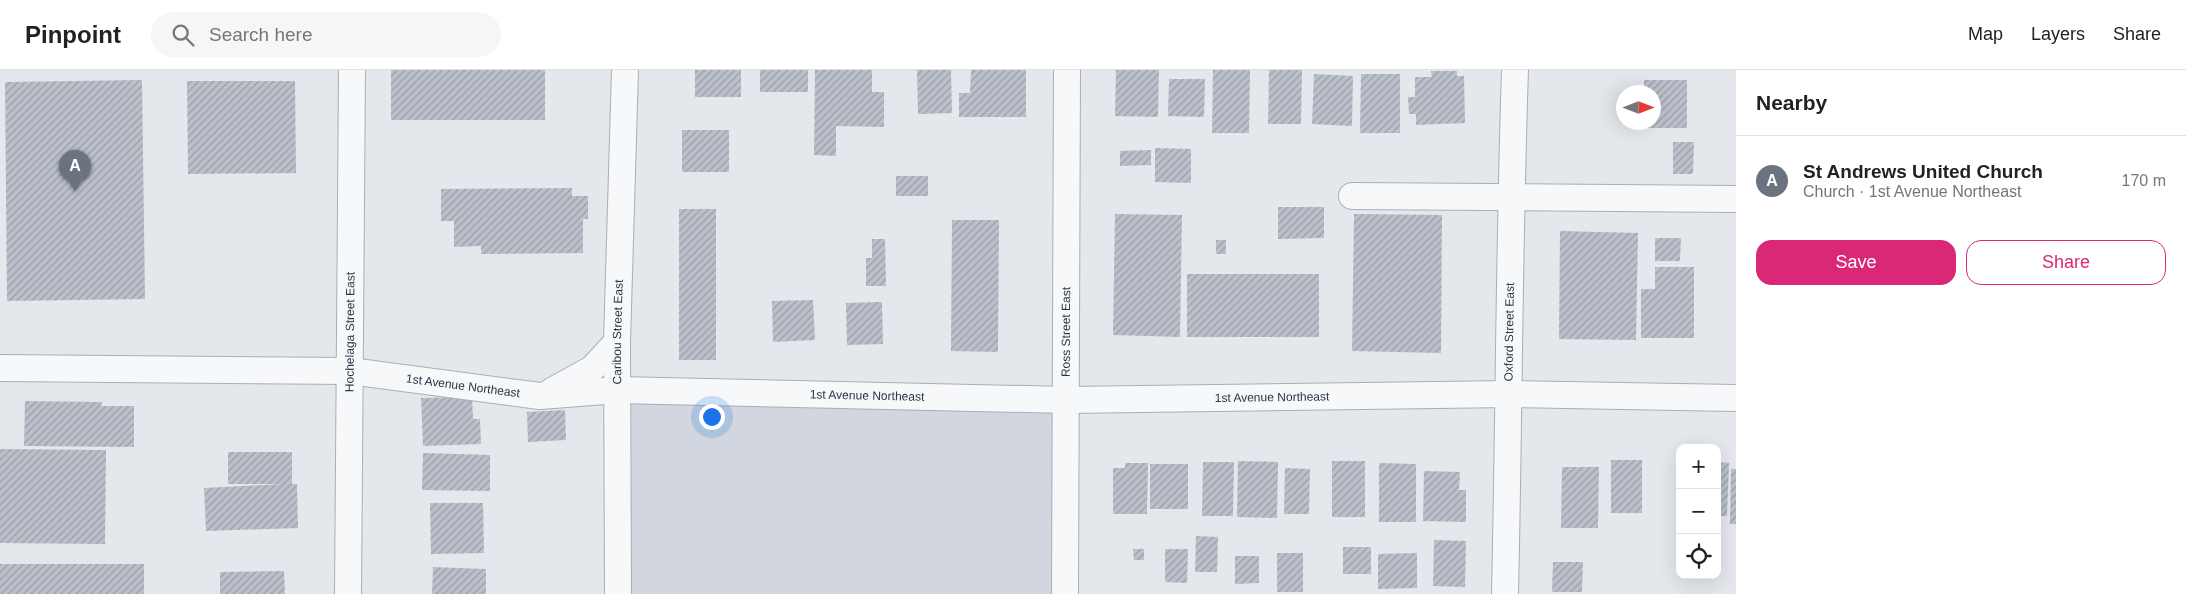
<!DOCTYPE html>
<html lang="en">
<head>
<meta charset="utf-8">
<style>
	body { margin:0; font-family:Helvetica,sans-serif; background:#f6f6f6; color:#222 }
	.controls { position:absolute; right:15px; bottom:15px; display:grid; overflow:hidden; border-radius:10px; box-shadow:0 5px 20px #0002 }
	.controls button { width:45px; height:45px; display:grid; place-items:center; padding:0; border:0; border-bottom:1px solid #e0e0e0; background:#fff; color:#222; font:25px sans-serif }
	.compass { position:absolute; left:1616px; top:15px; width:45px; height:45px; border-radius:50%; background:#fff; box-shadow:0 5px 20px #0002; rotate:90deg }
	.you { position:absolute; left:711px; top:346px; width:18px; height:18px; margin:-12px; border:4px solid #fff; border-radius:50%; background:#1a73e8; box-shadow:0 0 0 8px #1a73e833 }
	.badge { display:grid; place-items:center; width:32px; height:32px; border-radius:50%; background:#db2777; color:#fff; font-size:16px; font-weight:700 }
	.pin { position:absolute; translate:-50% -41px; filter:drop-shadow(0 1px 2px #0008) }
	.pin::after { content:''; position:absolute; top:26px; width:18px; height:15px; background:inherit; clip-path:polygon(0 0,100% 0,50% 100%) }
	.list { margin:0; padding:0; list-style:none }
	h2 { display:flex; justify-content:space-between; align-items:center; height:65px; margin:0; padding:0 20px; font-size:21px }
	h2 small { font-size:16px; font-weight:400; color:#767676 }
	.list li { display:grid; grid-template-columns:32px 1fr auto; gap:15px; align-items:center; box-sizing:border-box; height:90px; padding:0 20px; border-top:1px solid #e0e0e0 }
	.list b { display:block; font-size:19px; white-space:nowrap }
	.list p { margin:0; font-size:16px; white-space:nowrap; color:#767676 }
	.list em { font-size:16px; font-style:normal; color:#767676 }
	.actions { display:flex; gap:10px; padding:15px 20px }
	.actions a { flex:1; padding:11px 0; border:1px solid #db2777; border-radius:15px; text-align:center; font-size:18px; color:#db2777 }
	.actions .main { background:#db2777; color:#fff }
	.icon { flex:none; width:28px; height:28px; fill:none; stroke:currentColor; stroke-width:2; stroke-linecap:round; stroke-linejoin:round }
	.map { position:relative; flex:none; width:1736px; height:524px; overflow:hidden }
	header { display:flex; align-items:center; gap:30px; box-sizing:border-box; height:70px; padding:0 25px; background:#fff; border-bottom:1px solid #e0e0e0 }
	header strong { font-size:24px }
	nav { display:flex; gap:28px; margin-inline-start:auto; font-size:18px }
	.search { width:350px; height:45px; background:#f6f6f6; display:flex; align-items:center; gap:12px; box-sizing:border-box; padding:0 18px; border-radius:28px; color:#767676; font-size:19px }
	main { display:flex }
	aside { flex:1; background:#fff }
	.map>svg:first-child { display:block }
	.built { fill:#d2d6de }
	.building { fill:url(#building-hatch) }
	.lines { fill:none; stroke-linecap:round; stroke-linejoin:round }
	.minor-casing { stroke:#a9aeb7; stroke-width:28 }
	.minor { stroke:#f7f8fa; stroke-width:26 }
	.labels { text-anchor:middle; stroke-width:4; stroke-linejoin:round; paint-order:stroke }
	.street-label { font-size:12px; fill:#2b3445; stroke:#f4f6f9 }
</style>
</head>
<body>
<header>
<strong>Pinpoint</strong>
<div class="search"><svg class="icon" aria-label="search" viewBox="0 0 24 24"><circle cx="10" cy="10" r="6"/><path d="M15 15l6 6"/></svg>Search here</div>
<nav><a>Map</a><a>Layers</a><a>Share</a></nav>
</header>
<main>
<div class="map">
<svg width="1736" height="524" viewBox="0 0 1736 524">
	<defs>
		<pattern id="building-hatch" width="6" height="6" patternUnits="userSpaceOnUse" patternTransform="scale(1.25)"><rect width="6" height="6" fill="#bbc0ca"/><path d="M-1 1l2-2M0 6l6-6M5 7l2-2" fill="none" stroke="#989da6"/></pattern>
	</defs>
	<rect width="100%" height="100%" fill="#e4e7ec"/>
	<path class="built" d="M618,320L1067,330L1065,524H618Z"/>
	<path class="building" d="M391,0H545V50H391Z
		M695,0H741V27H695Z
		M760,0H808V22H760Z
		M815,0H872V22H884V57L836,56V86L814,85Z
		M917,0H951L952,43L918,44Z
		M971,0H1026V47H959V23H970Z
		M1116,0H1159L1158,47L1115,46Z
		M1213,0H1250L1249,63H1212Z
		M1269,0H1302L1301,54H1268Z
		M1431,1H1457V6H1464L1465,53L1416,55V44H1409L1408,27H1415V7H1432Z
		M1314,4L1353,6L1352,56L1312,54Z
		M1361,4H1400V63H1360Z
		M1169,9H1205L1204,47L1168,46Z
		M142,10L145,229L7,231L5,12Z
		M1644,10H1687V58H1644V52H1654V22H1644Z
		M187,11H295L296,103L188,104Z
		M682,60H729V102H682Z
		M1673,72H1694L1693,104H1673Z
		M1155,78L1191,79V113L1155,112Z
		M1151,80V95L1120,96V81Z
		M896,106H928V126H896Z
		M572,118V126H588V149H583V183L481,184V176L454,177V151H441V119Z
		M1278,137H1324V168L1278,169Z
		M679,139H716V290H679Z
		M1115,144L1182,145L1180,267L1113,265Z
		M1354,144L1442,145L1441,283L1352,281Z
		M952,150H999L998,282L951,281Z
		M1560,161L1638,163L1636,270L1559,269Z
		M1655,168H1681L1680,191H1655Z
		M872,169H885L886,216H866V188H872Z
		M1216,170H1226V184H1216Z
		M1655,197H1694V268H1641V219H1655Z
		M1187,204H1319V267H1187Z
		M813,230L815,270L773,272L772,231Z
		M882,232L883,274L847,275L846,233Z
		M472,327L473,349H480L481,374L423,376L421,328Z
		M25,331L102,332L101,336H134V377L24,376Z
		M565,340L566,370L528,372L527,342Z
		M0,379L106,380L105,474L0,473Z
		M228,382H292V414H297L298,458L206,461L204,418L281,414H228Z
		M423,383L490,385V421L422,420Z
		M1611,390H1642V443H1611Z
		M1238,391L1278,392L1277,448L1237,447Z
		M1332,391H1365V447H1332Z
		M1203,392H1234L1233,446H1202Z
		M1717,392L1729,393L1727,446H1717Z
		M1125,393H1148L1147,444H1113V398H1125Z
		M1379,393L1416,394V452H1379Z
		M1150,394H1188V439H1150Z
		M1562,397H1599L1598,458H1561Z
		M1285,398L1310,399L1309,444H1284Z
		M1731,399H1736V454H1730Z
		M1424,401L1460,402L1459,420H1466V452L1423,451Z
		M430,433H483L484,483L431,484Z
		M1196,466L1218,467L1217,502H1195Z
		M1434,470L1466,471L1465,517L1433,516Z
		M1343,477H1371V504H1343Z
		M1133,479H1144V490H1134Z
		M1165,479H1188L1187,513L1165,512Z
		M1277,483H1303V522H1277Z
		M1417,483V518L1378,519V484Z
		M1235,486H1259V513L1235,514Z
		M1553,492H1583L1582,522H1552Z
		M0,494H144V524H0Z
		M433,497L486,499V524H432Z
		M284,501L285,524H220V502Z"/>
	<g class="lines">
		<defs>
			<g id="minor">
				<path d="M1352,126L1736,129"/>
				<path id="s1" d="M0,298L350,301L540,326L618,320L1067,330L1510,324L1736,328"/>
				<path d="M552,321L592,299L617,272"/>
				<path id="s2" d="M348,524L352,0"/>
				<path id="s3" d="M618,524L617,272L625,0"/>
				<path id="s4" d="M1065,524L1067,0"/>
				<path id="s5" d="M1505,524C1509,349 1509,175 1515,0"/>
			</g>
		</defs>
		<use href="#minor" class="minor-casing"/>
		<use href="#minor" class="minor"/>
	</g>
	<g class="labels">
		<g class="street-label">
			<text dy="4" stroke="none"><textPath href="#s2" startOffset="262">Hochelaga Street East</textPath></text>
			<text dy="4" stroke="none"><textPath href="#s3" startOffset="262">Caribou Street East</textPath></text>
			<text dy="4" stroke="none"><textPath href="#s4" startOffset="262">Ross Street East</textPath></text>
			<text dy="4" stroke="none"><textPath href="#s5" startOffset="262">Oxford Street East</textPath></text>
			<text dy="4" stroke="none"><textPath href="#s1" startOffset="464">1st Avenue Northeast</textPath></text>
			<text dy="4" stroke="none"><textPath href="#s1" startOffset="869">1st Avenue Northeast</textPath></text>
			<text dy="4" stroke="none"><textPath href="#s1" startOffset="1274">1st Avenue Northeast</textPath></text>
		</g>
	</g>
</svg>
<div class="controls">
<button>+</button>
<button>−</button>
<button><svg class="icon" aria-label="locate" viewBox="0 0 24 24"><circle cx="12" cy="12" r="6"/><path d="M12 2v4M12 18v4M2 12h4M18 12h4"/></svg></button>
</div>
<svg class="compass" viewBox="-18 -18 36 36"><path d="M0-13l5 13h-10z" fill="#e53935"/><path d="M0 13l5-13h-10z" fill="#767676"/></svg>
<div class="you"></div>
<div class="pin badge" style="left:75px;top:121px;background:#6b7280">A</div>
</div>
<aside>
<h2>Nearby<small></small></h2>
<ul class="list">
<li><span class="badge" style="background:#6b7280">A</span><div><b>St Andrews United Church</b><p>Church · 1st Avenue Northeast</p></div><em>170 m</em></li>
</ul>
<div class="actions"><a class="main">Save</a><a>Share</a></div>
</aside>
</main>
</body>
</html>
